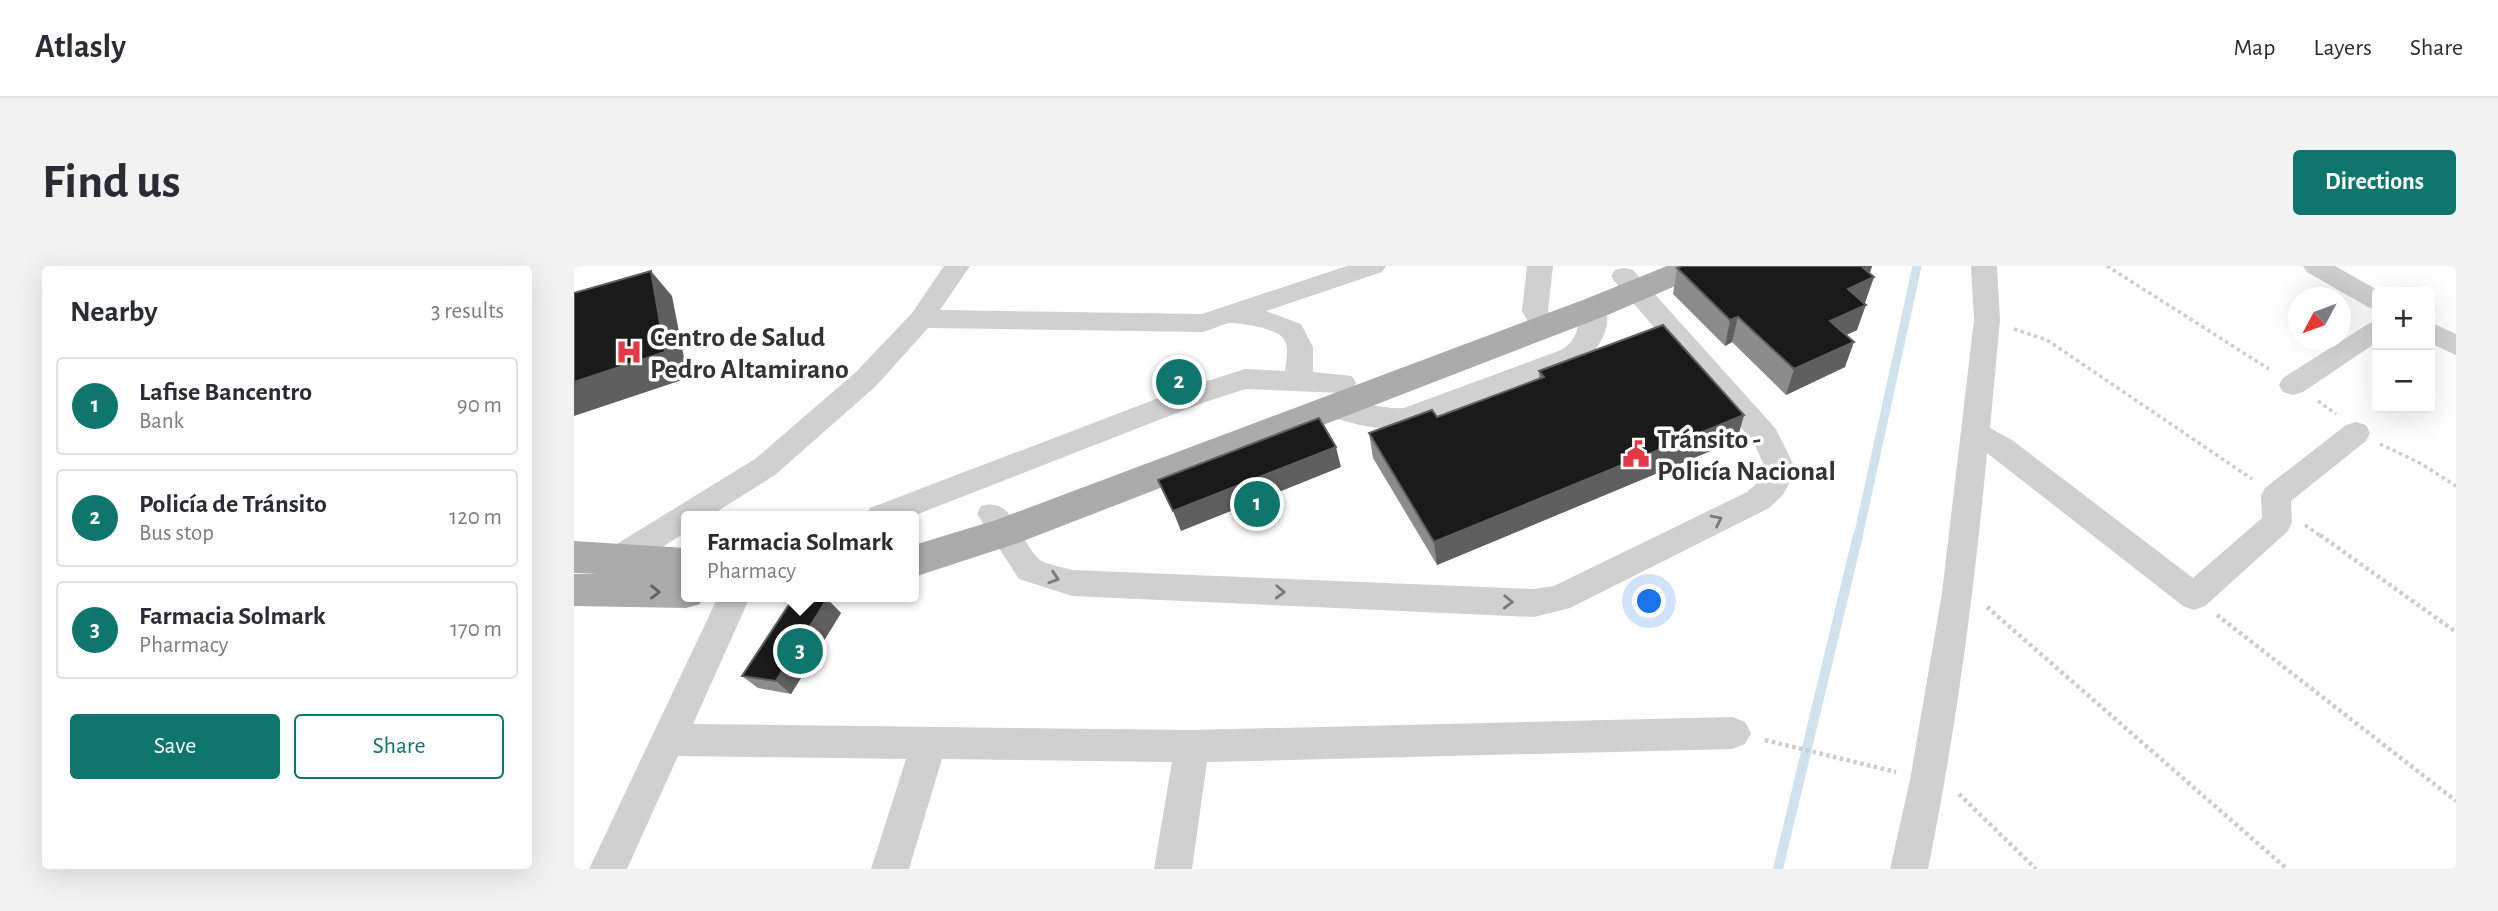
<!DOCTYPE html>
<html lang="en">
<head>
<meta charset="utf-8">
<style>
	body { margin:0; font-family:"Alegreya Sans",sans-serif; background:#f2f2f3; color:#2b2b33 }
	.controls { position:absolute; right:21px; top:21px; display:grid; overflow:hidden; border-radius:7px; box-shadow:0 7px 28px #0002 }
	.controls button { width:63px; height:63px; display:grid; place-items:center; padding:0; border:0; border-bottom:2px solid #e1e1e2; background:#fff; color:#2b2b33; font:35px sans-serif }
	.compass { position:absolute; left:1714px; top:21px; width:63px; height:63px; border-radius:50%; background:#fff; box-shadow:0 7px 28px #0002; rotate:229deg }
	.you { position:absolute; left:1076px; top:336px; width:24px; height:24px; margin:-18px; border:5px solid #fff; border-radius:50%; background:#1a73e8; box-shadow:0 0 0 10px #1a73e833 }
	.badge { display:grid; place-items:center; width:46px; height:46px; border-radius:50%; background:#0f766e; color:#fff; font-size:23px; font-weight:700 }
	.pin { position:absolute; translate:-50% -50%; border:4px solid #fff; box-shadow:0 2px 7px #0006 }
	.popup { position:absolute; left:107px; top:245px; width:238px; height:91px; box-sizing:border-box; display:grid; place-content:center; border-radius:7px; background:#fff; filter:drop-shadow(0 2px 5px #0005); font-size:23px; white-space:nowrap; color:#7c7c81 }
	.popup b { font-size:26px; color:#2b2b33 }
	.popup::after { content:''; position:absolute; left:50%; top:100%; margin-left:-14px; border:14px solid transparent; border-top-color:#fff }
	.list { margin:0; padding:0; list-style:none }
	h2 { display:flex; justify-content:space-between; align-items:center; height:91px; margin:0; padding:0 28px; font-size:30px }
	h2 small { font-size:23px; font-weight:400; color:#7c7c81 }
	.list li { display:grid; grid-template-columns:46px 1fr auto; gap:21px; align-items:center; box-sizing:border-box; height:98px; margin:0 14px 14px; padding:0 14px; border:2px solid #e1e1e2; border-radius:7px }
	.list b { display:block; font-size:26px; white-space:nowrap }
	.list p { margin:0; font-size:23px; white-space:nowrap; color:#7c7c81 }
	.list em { font-size:23px; font-style:normal; color:#7c7c81 }
	.actions { display:flex; gap:14px; padding:21px 28px }
	.actions a { flex:1; padding:16px 0; border:2px solid #0f766e; border-radius:7px; text-align:center; font-size:24px; color:#0f766e }
	.actions .main { background:#0f766e; color:#fff }
	.map { position:relative; flex:none; width:1882px; height:603px; overflow:hidden; border-radius:7px }
	header { display:flex; align-items:center; gap:42px; box-sizing:border-box; height:98px; padding:0 35px; background:#fff; border-bottom:2px solid #e1e1e2 }
	header strong { font-size:33px }
	nav { display:flex; gap:38px; margin-inline-start:auto; font-size:24px }
	.intro { display:flex; align-items:center; justify-content:space-between; box-sizing:border-box; height:168px; padding:0 42px }
	h1 { margin:0; font-size:49px }
	.button { padding:18px 32px; border-radius:7px; background:#0f766e; color:#fff; font-size:24px; font-weight:700 }
	main { display:flex; gap:42px; padding:0 42px }
	aside { flex:1; background:#fff; border-radius:7px; box-shadow:0 7px 28px #0002 }
	.map>svg:first-child { display:block }
	.lines { fill:none; stroke-linecap:round; stroke-linejoin:round }
	.stream-far1 { stroke:#cfe2ee; stroke-width:9 }
	.stream { stroke:#cfe2ee; stroke-width:10 }
	.path-far1 { stroke:#cdcdcd; stroke-width:3.5; stroke-dasharray:3.5 3.5; stroke-linecap:butt }
	.path { stroke:#cdcdcd; stroke-width:4.5; stroke-dasharray:3.5 3.5; stroke-linecap:butt }
	.minor { fill:#d0d0d0; fill-rule:evenodd }
	.major { fill:#ababab; fill-rule:evenodd }
	.wall { fill:#8c8c8c }
	.shaded-wall { fill:#5f5f5f }
	.building { fill:#1a1a1a; stroke:#5f5f5f; stroke-width:2 }
	.oneway { stroke:#7a7a7a }
	.oneway2 { stroke:#636363 }
	.labels { text-anchor:middle; stroke-width:7; stroke-linejoin:round; paint-order:stroke }
	.poi-label { font-size:28px; font-weight:bold; fill:#333; stroke:#fff; text-anchor:start }
</style>
</head>
<body>
<header>
<strong>Atlasly</strong>
<nav><a>Map</a><a>Layers</a><a>Share</a></nav>
</header>
<div class="intro"><h1>Find us</h1><a class="button">Directions</a></div>
<main>
<aside>
<h2>Nearby<small>3 results</small></h2>
<ul class="list">
<li><span class="badge">1</span><div><b>Lafise Bancentro</b><p>Bank</p></div><em>90 m</em></li>
<li><span class="badge">2</span><div><b>Policía de Tránsito</b><p>Bus stop</p></div><em>120 m</em></li>
<li><span class="badge">3</span><div><b>Farmacia Solmark</b><p>Pharmacy</p></div><em>170 m</em></li>
</ul>
<div class="actions"><a class="main">Save</a><a>Share</a></div>
</aside>
<div class="map">
<svg width="1882" height="603" viewBox="0 0 1882 603">
	<rect width="100%" height="100%" fill="#fff"/>
	<g class="lines">
		<path class="stream-far1" d="M1284,271L1343,0"/>
		<path class="stream" d="M1204,603L1284,269"/>
		<path class="path-far1" d="M1533,0L1695,103
			M1440,63L1473,74L1678,213
			M1744,135L1762,148
			M1806,178L1846,197L1882,220
			M1731,259L1748,271"/>
		<path class="path" d="M1746,269L1882,366
			M1413,341L1713,603
			M1643,349L1882,535
			M1191,474L1322,506
			M1385,528L1462,603"/>
		<path class="minor" d="M370,0H396L366,44L628,48L773,0H812L808,6L692,45L727,58L739,81V106L778,110L782,117L778,124L768,127L672,123L631,136L339,250H292L296,242L611,122L671,103L711,105C712,95 716,80 709,72C701,62 668,57 656,57C648,58 637,64 629,66L354,62L302,120L201,209L136,250H112V266L55,302L45,313L34,317L23,313L18,304L33,284L181,193L282,106L338,47Z
			M953,0H979L974,45L983,61L979,67L970,70L961,67L948,45Z
			M1397,0H1423L1426,54L1416,162L1438,174L1619,312L1688,252L1687,230L1691,222L1772,159L1782,156L1792,159L1796,167L1792,175L1717,235L1718,256L1714,265L1631,340L1620,344L1609,340L1413,187C1400,327 1382,465 1354,603H1316L1336,514L1368,327L1400,54Z
			M1729,0H1761L1807,26H1803V44L1794,41L1733,6Z
			M1050,2L1059,4L1202,163L1222,204L1209,229L1195,242L996,342L960,351L498,330L445,313L403,248L407,240C441,229 445,277 466,294C474,299 489,301 498,304L960,323L980,320L1173,226L1188,213L1192,204L1180,177L1041,16L1037,10L1041,4Z
			M1020,33L1029,36C1042,56 1024,86 1007,98L832,162C802,165 775,157 747,148L743,141L747,134C767,128 803,144 830,142L987,84C1011,69 999,55 1011,36Z
			M1803,55V76L1729,126L1719,129L1709,126L1705,119L1709,112L1794,58Z
			M1856,56L1882,68V89L1856,77Z
			M144,331H176L119,458L618,464L1159,451L1171,456L1177,467L1171,478L1159,483L633,496L618,603H580L598,496L368,493L335,603H297L332,493L104,490L53,603H15Z"/>
		<path class="major" d="M1093,0H1136L1132,7L1031,50L444,277L340,311V279L422,254L1009,34Z
			M0,275L112,282V331H129L126,338L112,342L0,340V308H26L0,307Z"/>
	</g>
	<path class="wall" d="M1109,0H1298L1296,7L1300,11L1290,38L1283,64L1272,69L1271,101L1212,129L1158,76L1151,80L1099,28L1103,2Z
		M965,105L1170,149L1163,174L863,299L799,192L795,167L863,151L965,113Z
		M253,333L267,347L217,428L184,422L168,410Z"/>
	<path class="shaded-wall" d="M1280,0H1298L1294,12Z
		M77,5L98,30L114,112L0,150V116Z
		M1300,11L1291,37L1265,49L1274,23Z
		M1292,39L1283,64L1248,80L1256,55Z
		M1164,51L1158,76L1151,80L1156,54Z
		M1280,76L1271,101L1212,129L1220,103Z
		M1170,149L1163,174L863,299L860,276Z
		M762,181L767,201L607,265L599,245Z
		M253,333L267,347L217,428L202,415Z"/>
	<path class="building" d="M1109,0H1287L1300,11L1274,23L1292,39L1256,55L1280,76L1220,103L1164,51L1156,54L1103,2Z
		M77,5L91,86L0,116V27Z
		M1089,59L1170,149L860,276L795,167L858,144L863,151L970,111L965,105Z
		M745,152L762,181L599,245L584,214Z
		M220,331H235L253,333L202,415L168,410Z"/>
	<defs><path id="oneway-chevron" d="M-2-3.5L2.5 0L-2 3.5" fill="none" stroke-width="1.6" stroke-linecap="round" stroke-linejoin="round" transform="scale(1.75)"/></defs>
	<g class="oneway">
		<use href="#oneway-chevron" transform="translate(1143 254) rotate(-26)"/>
		<use href="#oneway-chevron" transform="translate(480 312) rotate(18)"/>
		<use href="#oneway-chevron" transform="translate(706 326) rotate(2)"/>
		<use href="#oneway-chevron" transform="translate(934 336) rotate(2)"/>
	</g>
	<use class="oneway2" href="#oneway-chevron" transform="translate(81 326) rotate(1)"/>
	<defs>
		<symbol id="hospital-bare" viewBox="-9 -9 18 18"><path d="M-5-5h3v3.5h4V-5h3V5h-3V1.5h-4V5h-3Z" fill="#e63946" stroke="#fff" stroke-width="2.5" paint-order="stroke"/></symbol>
		<symbol id="civic-bare" viewBox="-9 -9 18 18"><path d="M-.6-6.5H3V-4.5H.6V-3L4-1V1h2V6H-6V1h2V-1L-.6-3ZM-1.2 2.5V6h2.4V2.5Z" fill="#e63946" stroke="#fff" stroke-width="2.5" paint-order="stroke"/></symbol>
	</defs>
	<g fill-rule="evenodd">
		<use href="#hospital-bare" x="36" y="67" width="38" height="38"/>
		<use href="#civic-bare" x="1043" y="169" width="38" height="38"/>
	</g>
	<g class="labels">
		<g class="poi-label">
			<text x="76" y="80">Centro de Salud<tspan x="76" dy="32">Pedro Altamirano</tspan></text>
			<text x="1083" y="182">Tránsito -<tspan x="1083" dy="32">Policía Nacional</tspan></text>
		</g>
	</g>
</svg>
<div class="controls">
<button>+</button>
<button>−</button>
</div>
<svg class="compass" viewBox="-18 -18 36 36"><path d="M0-13l5 13h-10z" fill="#e53935"/><path d="M0 13l5-13h-10z" fill="#7c7c81"/></svg>
<div class="you"></div>
<div class="pin badge" style="left:683px;top:238px">1</div>
<div class="pin badge" style="left:605px;top:116px">2</div>
<div class="pin badge" style="left:226px;top:385px">3</div>
<div class="popup"><b>Farmacia Solmark</b>Pharmacy</div>
</div>
</main>
</body>
</html>
